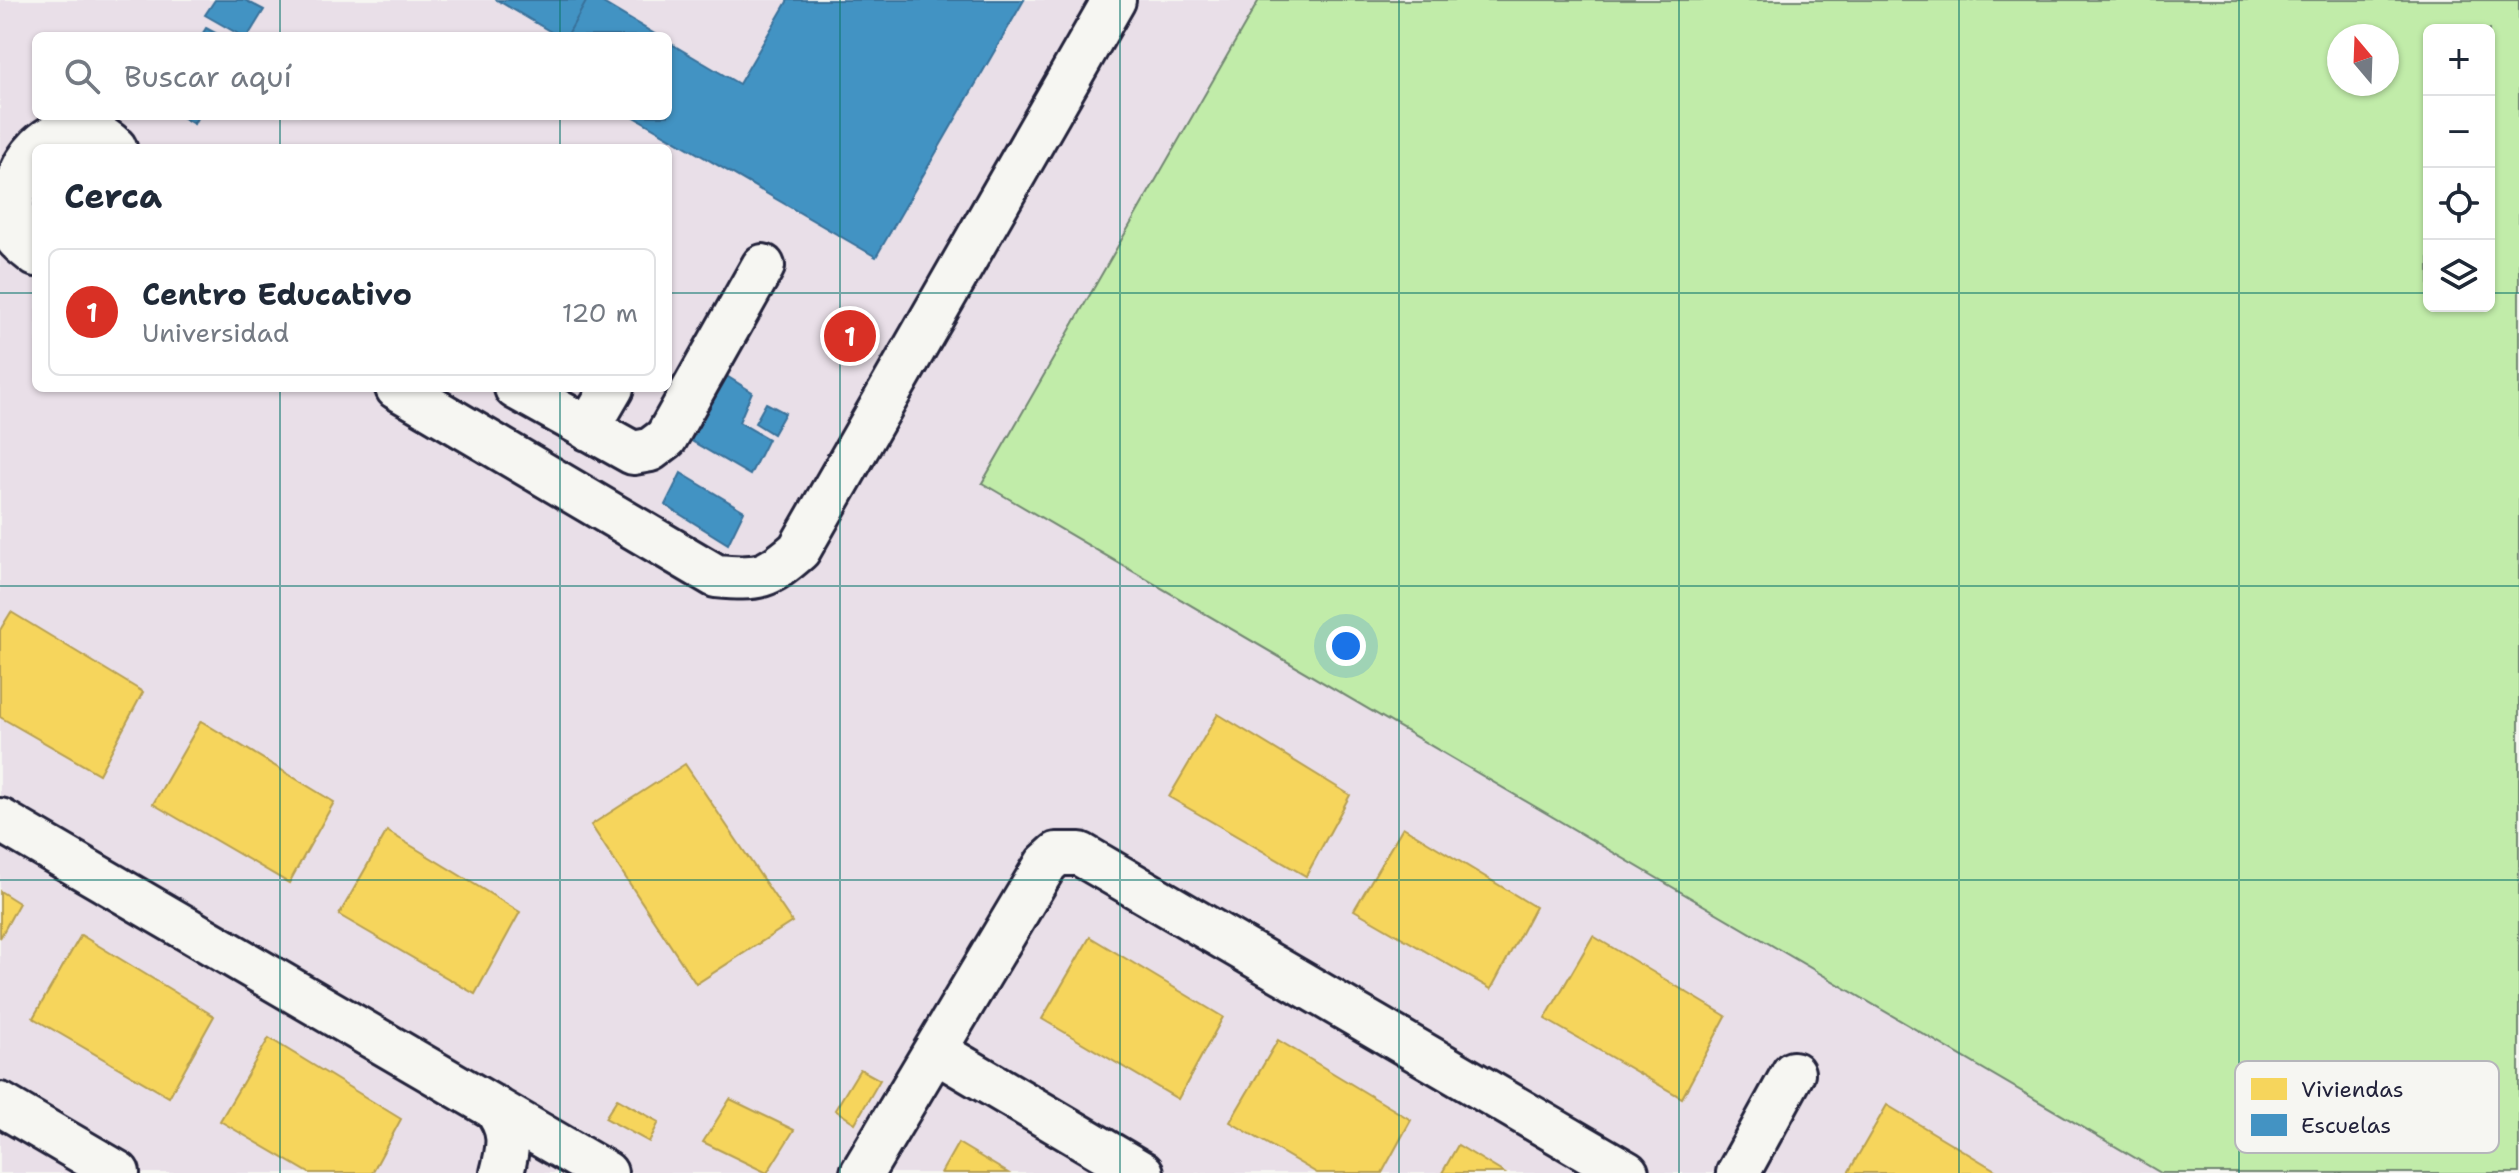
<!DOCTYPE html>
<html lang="es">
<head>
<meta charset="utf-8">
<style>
	body { margin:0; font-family:"Shantell Sans",sans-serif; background:#f2f2f3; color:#1f2937 }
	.controls { position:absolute; right:24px; top:24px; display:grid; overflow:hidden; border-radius:12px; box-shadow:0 2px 6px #0004 }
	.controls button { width:72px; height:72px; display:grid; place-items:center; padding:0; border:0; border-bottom:2px solid #e0e1e3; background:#fff; color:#1f2937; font:40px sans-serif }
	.compass { position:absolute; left:2327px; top:24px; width:72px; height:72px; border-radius:50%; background:#fff; box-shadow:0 2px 6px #0004; rotate:341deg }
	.you { position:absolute; left:1346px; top:646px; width:28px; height:28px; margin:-20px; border:6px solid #fff; border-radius:50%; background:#1a73e8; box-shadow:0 0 0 12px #1a73e833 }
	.badge { display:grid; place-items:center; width:52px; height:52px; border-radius:50%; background:#d93025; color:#fff; font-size:26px; font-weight:700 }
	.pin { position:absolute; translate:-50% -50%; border:4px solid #fff; box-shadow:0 2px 8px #0006 }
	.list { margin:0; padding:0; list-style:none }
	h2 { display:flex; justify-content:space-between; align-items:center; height:104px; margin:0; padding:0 32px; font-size:34px }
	h2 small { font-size:26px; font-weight:400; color:#747a83 }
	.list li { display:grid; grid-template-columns:52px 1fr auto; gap:24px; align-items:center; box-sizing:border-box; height:128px; margin:0 16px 16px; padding:0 16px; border:2px solid #e0e1e3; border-radius:12px }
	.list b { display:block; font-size:30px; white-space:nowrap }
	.list p { margin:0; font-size:26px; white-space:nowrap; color:#747a83 }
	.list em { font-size:26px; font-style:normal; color:#747a83 }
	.icon { flex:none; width:44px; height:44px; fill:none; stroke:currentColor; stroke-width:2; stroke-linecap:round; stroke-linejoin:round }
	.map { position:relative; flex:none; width:2519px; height:1173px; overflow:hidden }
	.search { position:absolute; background:#fff; box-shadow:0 2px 6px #0004; left:32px; top:32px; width:640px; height:88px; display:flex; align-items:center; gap:20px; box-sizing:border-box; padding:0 28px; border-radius:12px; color:#747a83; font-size:30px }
	.panel { position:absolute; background:#fff; box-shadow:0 2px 6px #0004; left:32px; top:144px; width:640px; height:248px; border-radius:12px }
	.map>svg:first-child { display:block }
	.built { fill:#e9dfe8; fill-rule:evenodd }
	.green { fill:#c1eca9; stroke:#728772; stroke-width:2; fill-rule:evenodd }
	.homes { fill:#f6d55c; stroke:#b69f52; stroke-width:2 }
	.schools { fill:#4393c3; stroke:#39719a; stroke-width:2 }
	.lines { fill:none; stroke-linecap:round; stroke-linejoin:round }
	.minor-casing { stroke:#22223b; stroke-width:48 }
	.minor { stroke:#f6f6f2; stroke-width:42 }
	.grid { fill:none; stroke:#0f766e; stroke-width:2; stroke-opacity:0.55 }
	.key { fill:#f6f6f2; stroke:#b6b6bb; stroke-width:2 }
	.key-label { font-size:22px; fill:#22223b }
</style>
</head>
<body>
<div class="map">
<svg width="2519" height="1173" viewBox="0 0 2519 1173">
	<rect width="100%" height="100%" fill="#f6f6f2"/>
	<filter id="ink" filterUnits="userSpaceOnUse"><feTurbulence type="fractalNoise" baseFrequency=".0125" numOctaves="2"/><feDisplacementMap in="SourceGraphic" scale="16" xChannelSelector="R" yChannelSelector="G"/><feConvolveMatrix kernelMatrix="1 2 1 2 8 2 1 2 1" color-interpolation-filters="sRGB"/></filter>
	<g filter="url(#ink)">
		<path class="built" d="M0,0H2519V1173H0ZM2429,30H2489V306H2429ZM36,36H668V116H36ZM2339,36H2387V84H2339ZM36,148H668V388H36Z"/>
		<path class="green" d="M1259,0H2519V1173H2161L982,483ZM2429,30H2489V306H2429ZM2339,36H2387V84H2339Z"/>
		<path class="homes" d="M11,612L143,692L99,774L0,717V630Z
			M1218,714L1350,795L1306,876L1169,797Z
			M201,721L334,802L289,883L153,804Z
			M685,764L792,922L696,984L591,825Z
			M1403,827L1535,907L1491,989L1354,910Z
			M387,831L520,912L475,994L339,915Z
			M0,891L19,903L0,938Z
			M81,935L214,1016L169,1097L33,1018Z
			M1593,936L1726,1016L1682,1098L1545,1019Z
			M1090,937L1223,1017L1178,1099L1042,1019Z
			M269,1038L401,1119L372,1173H309L220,1121Z
			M1278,1040L1411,1120L1382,1173H1317L1230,1122Z
			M860,1069L880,1080L855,1123L835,1110Z
			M617,1099L659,1122L649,1142L605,1118Z
			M730,1099L794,1130L767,1173L703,1142Z
			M1887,1105L2000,1173H1848Z
			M958,1143L1008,1173H941Z
			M1458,1145L1504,1173H1442Z"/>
		<path class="schools" d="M215,0H245L264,10L248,36H242L205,15Z
			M497,0H587L567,36H558Z
			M587,0H598L658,36H567Z
			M788,0H1024L876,257L633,116H668V42L739,84Z
			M206,28L221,36H201Z
			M180,116H198L194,124Z
			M725,375L752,392L739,422L768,439L750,475L690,440Z
			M766,403L785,413L773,434L755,423Z
			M681,473L744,511L728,544L665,505Z"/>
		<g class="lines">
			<defs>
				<path id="minor" d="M36,255C29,249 18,242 14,234C0,169 60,96 115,148
					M397,388L716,576C759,580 767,578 799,550L1114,0
					M516,388L633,453L650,450L666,438L763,266
					M588,429L612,388
					M0,820L606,1173
					M935,1051L1142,1173
					M0,1104L118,1173
					M494,1107C512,1130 509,1146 502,1173
					M862,1173L1046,864L1057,854H1080L1627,1173
					M1738,1173L1793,1073"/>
			</defs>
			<use href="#minor" class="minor-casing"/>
			<use href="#minor" class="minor"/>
		</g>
	</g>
	<path class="grid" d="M280,0V36M560,0V36M840,0V1173M1120,0V1173M1399,0V1173M1679,0V1173M1959,0V1173M2239,0V1173M280,116V148M560,116V148M0,293H36M668,293H2429M2489,293H2519M280,388V1173M560,388V1173M0,586H2519M0,880H2519"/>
	<rect x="2235" y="1061" width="264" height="92" rx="12" class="key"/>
	<rect x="2251" y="1078" width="36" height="22" fill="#f6d55c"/>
	<rect x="2251" y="1114" width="36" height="22" fill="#4393c3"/>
	<g class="key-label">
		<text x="2301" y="1097">Viviendas</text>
		<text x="2301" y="1133">Escuelas</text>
	</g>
</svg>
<div class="controls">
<button>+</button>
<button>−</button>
<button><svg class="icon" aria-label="locate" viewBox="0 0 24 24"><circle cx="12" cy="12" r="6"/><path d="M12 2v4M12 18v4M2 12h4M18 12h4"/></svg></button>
<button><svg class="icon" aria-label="layers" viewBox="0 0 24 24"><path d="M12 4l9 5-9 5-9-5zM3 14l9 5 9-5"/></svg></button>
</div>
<svg class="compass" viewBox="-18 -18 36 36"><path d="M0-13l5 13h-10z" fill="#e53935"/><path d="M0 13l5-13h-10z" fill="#747a83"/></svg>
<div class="you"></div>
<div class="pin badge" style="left:850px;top:336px">1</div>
<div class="search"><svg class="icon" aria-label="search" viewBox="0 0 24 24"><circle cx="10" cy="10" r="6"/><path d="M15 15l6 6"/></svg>Buscar aquí</div>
<section class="panel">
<h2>Cerca<small></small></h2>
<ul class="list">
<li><span class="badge">1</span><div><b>Centro Educativo</b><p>Universidad</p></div><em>120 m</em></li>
</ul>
</section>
</div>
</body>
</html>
